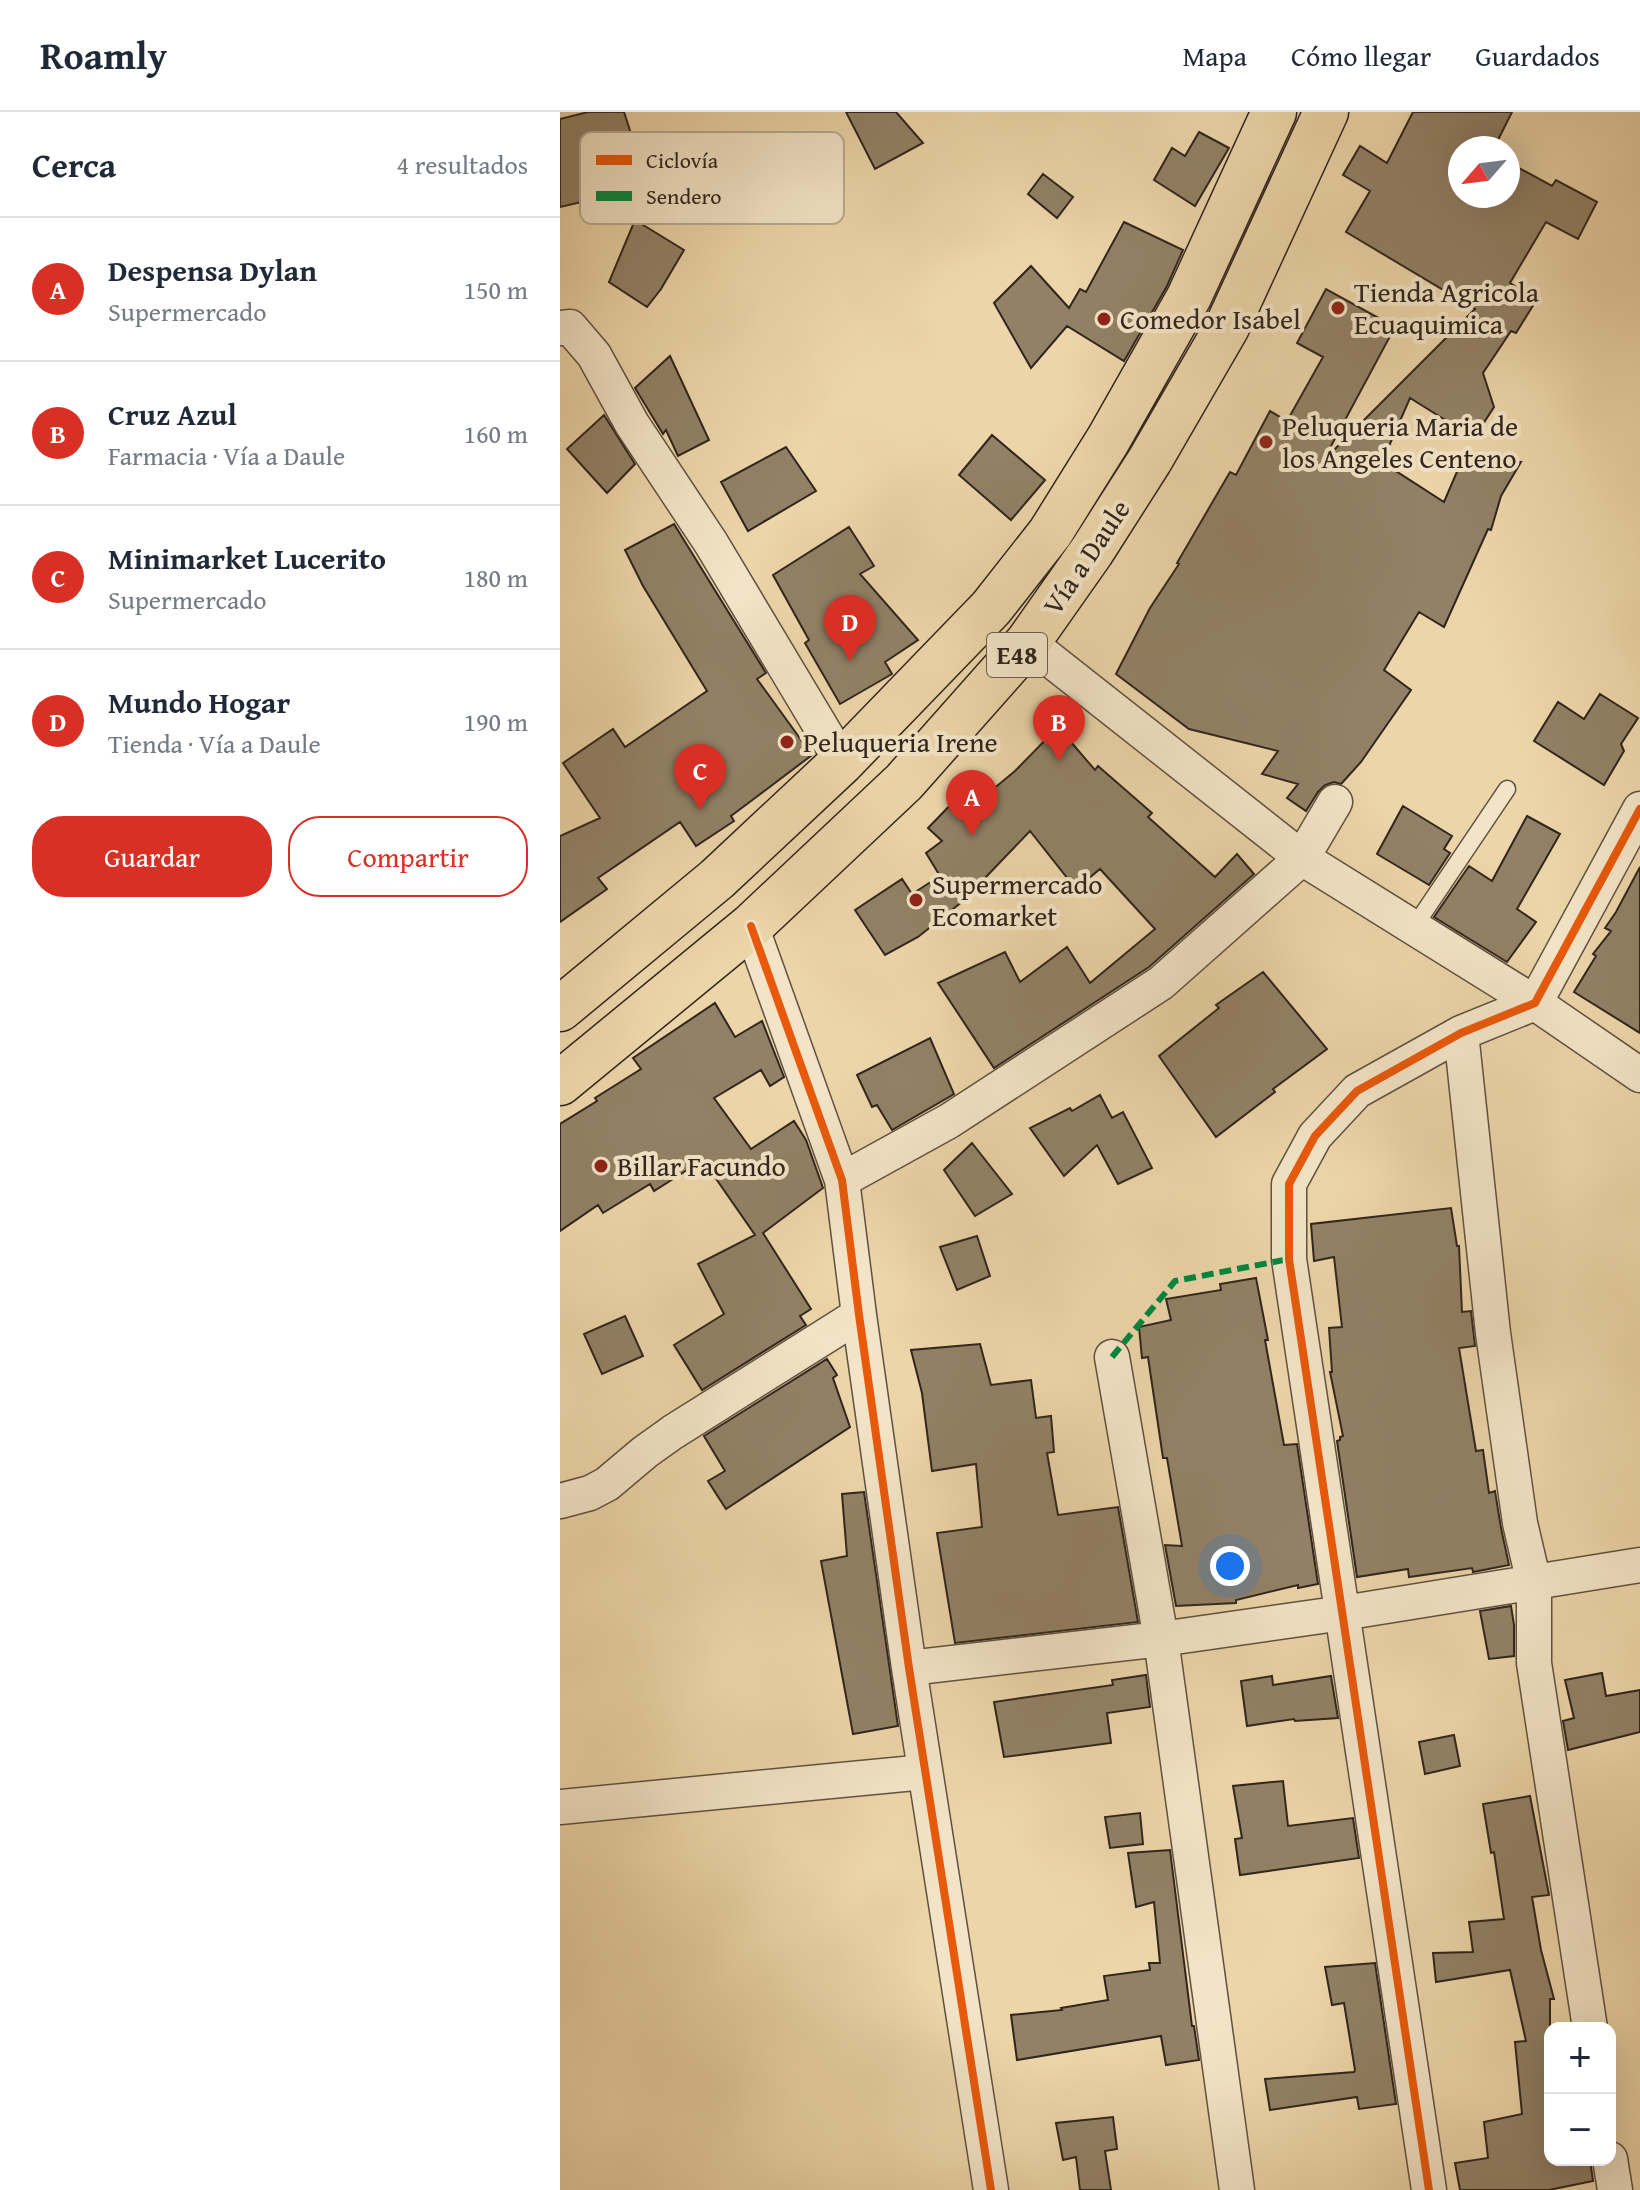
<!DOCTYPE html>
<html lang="es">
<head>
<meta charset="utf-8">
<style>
	body { margin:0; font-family:"Gentium Book Plus",serif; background:#f2f2f3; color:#1f2937 }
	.controls { position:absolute; right:24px; bottom:24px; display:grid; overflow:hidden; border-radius:16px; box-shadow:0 8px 32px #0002 }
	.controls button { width:72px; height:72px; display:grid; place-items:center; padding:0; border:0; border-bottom:2px solid #e0e1e3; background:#fff; color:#1f2937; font:40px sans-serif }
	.compass { position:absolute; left:888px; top:24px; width:72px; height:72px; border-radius:50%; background:#fff; box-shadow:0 8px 32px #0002; rotate:242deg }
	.you { position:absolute; left:670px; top:1454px; width:28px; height:28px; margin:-20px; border:6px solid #fff; border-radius:50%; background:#1a73e8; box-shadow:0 0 0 12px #1a73e833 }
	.badge { display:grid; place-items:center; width:52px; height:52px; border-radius:50%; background:#d93025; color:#fff; font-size:26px; font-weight:700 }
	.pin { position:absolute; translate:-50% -66px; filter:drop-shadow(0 2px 4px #0008) }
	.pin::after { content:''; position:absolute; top:42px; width:28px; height:24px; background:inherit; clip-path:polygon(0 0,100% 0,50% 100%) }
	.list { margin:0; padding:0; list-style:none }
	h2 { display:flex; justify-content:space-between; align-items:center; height:104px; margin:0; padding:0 32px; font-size:34px }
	h2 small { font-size:26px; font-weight:400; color:#747a83 }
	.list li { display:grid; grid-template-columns:52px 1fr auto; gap:24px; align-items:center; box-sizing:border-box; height:144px; padding:0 32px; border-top:2px solid #e0e1e3 }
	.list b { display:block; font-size:30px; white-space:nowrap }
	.list p { margin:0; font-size:26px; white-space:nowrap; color:#747a83 }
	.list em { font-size:26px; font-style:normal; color:#747a83 }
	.actions { display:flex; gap:16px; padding:24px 32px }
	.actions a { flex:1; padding:18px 0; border:2px solid #d93025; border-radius:32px; text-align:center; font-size:28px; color:#d93025 }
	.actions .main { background:#d93025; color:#fff }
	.map { position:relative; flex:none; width:1080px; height:2078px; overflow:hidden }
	header { display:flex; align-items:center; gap:48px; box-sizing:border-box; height:112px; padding:0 40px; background:#fff; border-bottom:2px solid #e0e1e3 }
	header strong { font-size:38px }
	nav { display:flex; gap:44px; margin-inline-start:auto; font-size:28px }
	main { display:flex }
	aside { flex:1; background:#fff }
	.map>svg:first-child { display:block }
	.building { fill:#928166; stroke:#30251d; stroke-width:2 }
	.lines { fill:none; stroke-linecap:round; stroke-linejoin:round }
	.service-casing { stroke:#5f5140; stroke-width:19 }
	.minor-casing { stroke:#5f5140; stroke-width:37 }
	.trunk-casing { stroke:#30251d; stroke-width:47 }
	.service { stroke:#f3e4c7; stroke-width:16 }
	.minor { stroke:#f3e4c7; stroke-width:34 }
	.trunk { stroke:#ecd5a9; stroke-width:44 }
	.quiet { stroke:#00873e; stroke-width:6; stroke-dasharray:12 6; stroke-linecap:butt }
	.cycleway-casing { stroke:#f3e4c7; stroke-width:13 }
	.cycleway { stroke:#e8590c; stroke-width:8 }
	.poi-dot { fill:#8f2418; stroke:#f3e4c7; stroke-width:3 }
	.labels { text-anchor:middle; stroke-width:8; stroke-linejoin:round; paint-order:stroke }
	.shield { fill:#f3e4c7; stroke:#6a5e50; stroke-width:2 }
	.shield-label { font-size:26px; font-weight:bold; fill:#30251d }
	.poi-label { font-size:28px; fill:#30251d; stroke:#f3e4c7; text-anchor:start }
	.street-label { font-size:28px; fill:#30251d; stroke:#f3e4c7 }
	.key { fill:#f3e4c7; stroke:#b8ab94; stroke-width:2 }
	.key-label { font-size:22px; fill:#30251d }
</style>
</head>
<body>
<header>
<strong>Roamly</strong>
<nav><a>Mapa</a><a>Cómo llegar</a><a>Guardados</a></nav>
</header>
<main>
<aside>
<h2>Cerca<small>4 resultados</small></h2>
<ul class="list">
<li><span class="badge">A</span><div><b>Despensa Dylan</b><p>Supermercado</p></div><em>150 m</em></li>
<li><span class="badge">B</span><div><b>Cruz Azul</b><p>Farmacia · Vía a Daule</p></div><em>160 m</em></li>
<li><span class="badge">C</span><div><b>Minimarket Lucerito</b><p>Supermercado</p></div><em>180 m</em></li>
<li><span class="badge">D</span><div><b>Mundo Hogar</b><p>Tienda · Vía a Daule</p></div><em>190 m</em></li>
</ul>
<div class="actions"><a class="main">Guardar</a><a>Compartir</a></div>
</aside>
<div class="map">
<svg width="1080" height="2078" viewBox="0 0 1080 2078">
	<rect width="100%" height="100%" fill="#ecd5a9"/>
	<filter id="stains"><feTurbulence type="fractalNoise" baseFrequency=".0025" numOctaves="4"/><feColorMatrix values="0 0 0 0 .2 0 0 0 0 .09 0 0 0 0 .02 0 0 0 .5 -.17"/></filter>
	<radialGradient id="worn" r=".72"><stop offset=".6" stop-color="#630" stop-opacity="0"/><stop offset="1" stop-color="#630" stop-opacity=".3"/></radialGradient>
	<path class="building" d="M28,0H64L88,74L85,75L89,100L34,110L30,88L0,95V7Z
		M286,0H336L363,31L315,57Z
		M853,0H952L934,36H900V84H948V50L992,74L996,68L1037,90L1018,127L986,110L950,171L977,187L956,221L951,219L923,261L934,295L914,326L850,286L822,350L884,390L902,348L961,350L941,384L931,418L928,417L884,515L859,500L824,558L851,578L801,650L781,672L774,670L765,673L758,680L746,699L727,686L738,672L702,662L718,639L629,617L556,562L590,496L619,452L617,451L670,360L676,363L710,299L727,309L763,245L737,231L766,177L835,215L763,349L915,197L786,120L810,79L783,63L800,34L827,51Z
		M639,20L669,36L635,94L594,68L612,36L625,44Z
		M483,62L513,85L497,106L468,82Z
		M75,108L124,138L101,177L87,195L49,170Z
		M564,110L623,138L607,174L564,249L507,214L471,256L434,191L471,154L509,196L520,177L526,180Z
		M110,244L149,328L118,344L106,318L103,322L75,276Z
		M44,303L75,352L47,381L7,337Z
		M432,323L485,368L451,408L399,363Z
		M226,335L256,379L188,419L161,370Z
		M114,412L206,561L197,567L252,643L171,704L174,709L136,734L120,710L38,766L47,777L0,810V724L40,706L3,651L53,617L65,635L147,579L83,474L65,438Z
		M289,415L314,454L300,462L358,528L325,550L332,562L280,592L245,531L249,528L213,463Z
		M1040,582L1078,606L1061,632L1064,639L1044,673L974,629L998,590L1024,607Z
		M498,615L535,658L538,654L592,701L588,705L655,765L677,742L694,762L589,855L434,956L378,871L445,840L460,870L507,835L530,871L595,817L540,757L516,777L470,719L403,789L358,825L325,843L295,798L342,767L352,782L380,764L366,741L382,729L368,716L402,681L414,693L455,659Z
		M843,694L892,724L884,737L890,741L869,773L817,742Z
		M967,704L1000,722L957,797L976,810L947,850L874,805L909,754L932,769Z
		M1080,755V921L1014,880L1036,844L1033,842L1051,819L1045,816L1056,800Z
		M703,860L767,937L713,977L715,980L656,1025L599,944L659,896L656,893Z
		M155,891L175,925L202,909L224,965L210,974L201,958L154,986L191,1037L234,1009L246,1028L263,1076L203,1121L251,1197L240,1204L246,1213L142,1278L114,1233L164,1202L138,1152L195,1123L143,1048L94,1079L90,1072L43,1101L38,1093L0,1119V1012L37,989L35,986L81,957L73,946Z
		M370,926L394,982L332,1018L317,993L312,995L297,963Z
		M540,983L552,1006L563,1000L592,1056L558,1072L537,1033L504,1064L470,1016L510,996L512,999Z
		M412,1031L452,1082L415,1104L384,1058Z
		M891,1096L897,1134H899L902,1200L911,1199L915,1234L899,1236L916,1339L923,1338L929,1381L935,1379L941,1416L949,1453L913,1460L912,1456L849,1465L848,1457L797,1465L777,1329L780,1328V1325L783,1324L770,1260H772L769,1216L782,1215L774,1145L754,1149L751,1112Z
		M417,1124L430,1164L397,1178L380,1135Z
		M696,1166L708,1228H705L724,1333L737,1332L758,1472L738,1476V1473L676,1488V1491L616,1494L605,1433L622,1434L607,1346H603L588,1245L582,1246L579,1215L611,1208L606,1187L661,1178L660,1172Z
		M65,1204L83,1244L42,1262L24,1222Z
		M420,1232L431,1273L471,1268L476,1306L491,1304L494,1340L487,1341L498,1403L558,1395L578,1510L395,1531L377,1421L422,1415L416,1352L372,1359L362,1281L351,1238Z
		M267,1247L277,1263L273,1266L290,1315L166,1397L148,1369L165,1359L144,1324Z
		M304,1380L338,1614L293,1622L261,1449L287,1444L282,1382Z
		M951,1494L954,1513V1544L929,1547L920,1499Z
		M1042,1561L1046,1584L1080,1578V1620L1008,1638L1003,1609L1014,1606L1005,1568Z
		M586,1563L590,1595L547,1601L551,1631L444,1645L434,1590L553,1573L552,1568Z
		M712,1564L713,1573L771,1564L778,1606L735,1609L734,1607L687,1614L681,1569Z
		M894,1623L900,1654L865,1662L859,1630Z
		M723,1669L728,1714L793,1706L799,1746L680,1763L675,1727L682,1726L673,1674Z
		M970,1684L989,1783L972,1785L981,1838L994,1887H990V2048H1030L1033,2069L989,2078H900L895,2051L928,2046L924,2010L962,2002L955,1930L966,1929L950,1858L876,1870L873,1841L913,1840L909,1810L944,1807L934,1740L931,1741L923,1692Z
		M580,1701L583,1732L550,1736L545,1705Z
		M610,1738L632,1914H634L639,1948L606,1953L601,1924L457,1948L451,1903L502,1898L501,1896L548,1888L544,1864L590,1858L589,1851H600L594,1790L576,1795L568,1741Z
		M815,1851L836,1992L799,1997L797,1985L710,1998L705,1967L794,1960L795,1958L784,1891L772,1893L765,1855Z
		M553,2005L557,2037L545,2039L551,2078H520L516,2045L503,2048L496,2011Z"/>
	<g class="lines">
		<defs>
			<path id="service" d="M854,815L947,677"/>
			<path id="minor" d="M0,216L10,215L34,243L72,312L151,431L282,650
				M468,530L742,746L975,891L1080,963
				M191,814L282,1068L299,1203L349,1556L431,2078
				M901,921L933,1221L960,1411L974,1471V1551L1030,1916
				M282,1068L389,1009L601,871L742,746L775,690
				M552,1245L601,1527L677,2078
				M0,1389L30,1381L47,1372L85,1340L113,1320L299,1203
				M349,1556L601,1527L783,1501L1080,1453
				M0,1695L365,1660
				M1050,2047L1055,2078
				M869,2078L729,1147V1072L755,1024L797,979L901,921L975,891L1080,697"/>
			<path id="trunk" d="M0,897L157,767L282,650L431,496L490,421L548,328L629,185L714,0
				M0,971L191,814L344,670L468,530L532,439L590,348L667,215L766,0"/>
		</defs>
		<use href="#service" class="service-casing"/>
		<use href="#minor" class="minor-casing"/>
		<use href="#trunk" class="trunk-casing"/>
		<use href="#service" class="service"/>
		<use href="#minor" class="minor"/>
		<use href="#trunk" class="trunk"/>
		<path class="quiet" d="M552,1245L615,1169L729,1147"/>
		<defs>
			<path id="cycleway" d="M191,814L282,1068L299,1203L349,1556L431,2078
				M869,2078L729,1147V1072L755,1024L797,979L901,921L975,891L1080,697"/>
		</defs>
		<use href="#cycleway" class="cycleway-casing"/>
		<use href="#cycleway" class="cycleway"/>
	</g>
	<g class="poi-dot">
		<circle cx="778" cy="196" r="8"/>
		<circle cx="544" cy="207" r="8"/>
		<circle cx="706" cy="330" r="8"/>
		<circle cx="227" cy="630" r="8"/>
		<circle cx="356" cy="788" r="8"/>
		<circle cx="41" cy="1054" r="8"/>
	</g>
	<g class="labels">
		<rect class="shield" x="427" y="521" width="60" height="44" rx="6"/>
		<g class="shield-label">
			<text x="457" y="552">E48</text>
		</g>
		<g class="poi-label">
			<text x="794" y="190">Tienda Agricola<tspan x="794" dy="32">Ecuaquimica</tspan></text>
			<text x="560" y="217">Comedor Isabel</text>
			<text x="722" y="324">Peluqueria Maria de<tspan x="722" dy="32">los Angeles Centeno</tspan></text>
			<text x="243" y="640">Peluqueria Irene</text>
			<text x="372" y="782">Supermercado<tspan x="372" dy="32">Ecomarket</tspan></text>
			<text x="57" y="1064">Billar Facundo</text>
		</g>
		<g class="street-label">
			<text transform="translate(526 445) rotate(-56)" y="10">Vía a Daule</text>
		</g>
	</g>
	<rect x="20" y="20" width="264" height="92" rx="12" class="key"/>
	<rect x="36" y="43" width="36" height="10" fill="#e8590c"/>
	<rect x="36" y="79" width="36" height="10" fill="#00873e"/>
	<g class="key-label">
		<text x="86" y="56">Ciclovía</text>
		<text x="86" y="92">Sendero</text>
	</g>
	<rect width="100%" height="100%" filter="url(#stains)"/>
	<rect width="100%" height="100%" fill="url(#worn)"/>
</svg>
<div class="controls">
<button>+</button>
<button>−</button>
</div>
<svg class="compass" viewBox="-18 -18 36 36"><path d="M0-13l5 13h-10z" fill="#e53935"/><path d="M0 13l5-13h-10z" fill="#747a83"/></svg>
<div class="you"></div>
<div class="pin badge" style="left:412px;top:724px">A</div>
<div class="pin badge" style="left:499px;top:649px">B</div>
<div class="pin badge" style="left:140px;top:698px">C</div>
<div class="pin badge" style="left:290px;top:549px">D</div>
</div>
</main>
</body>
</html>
